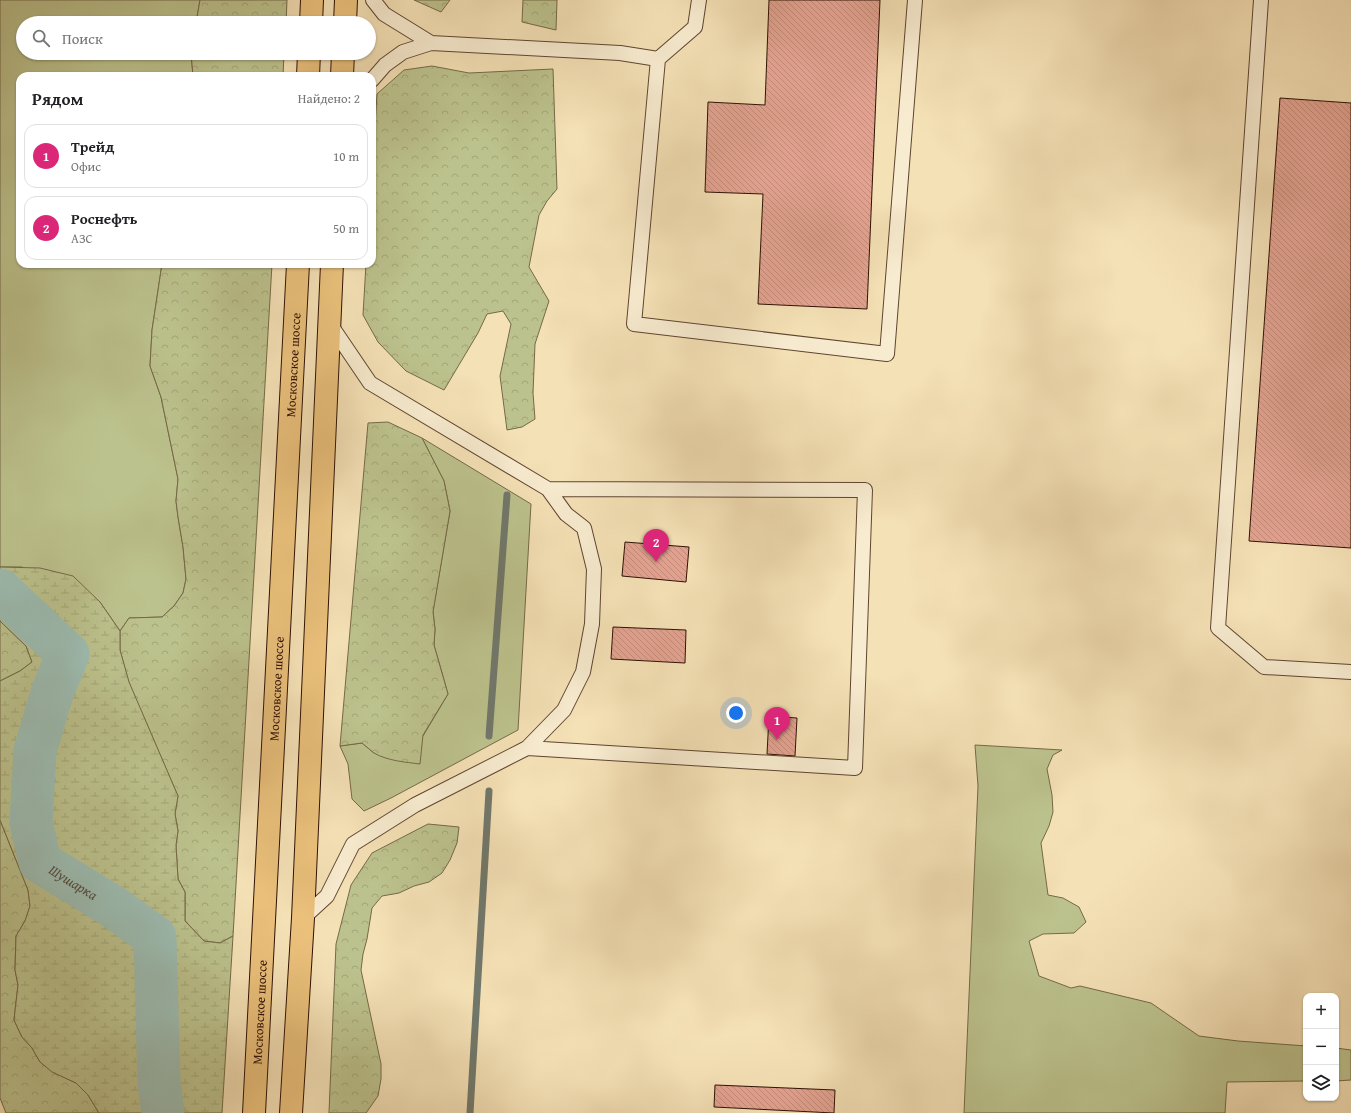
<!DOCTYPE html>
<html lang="ru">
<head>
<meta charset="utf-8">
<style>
	body { margin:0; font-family:"Gentium Book Plus",serif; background:#f6f6f6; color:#202124 }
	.controls { position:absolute; right:12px; bottom:12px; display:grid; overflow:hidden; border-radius:8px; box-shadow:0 1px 3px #0004 }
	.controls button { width:36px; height:36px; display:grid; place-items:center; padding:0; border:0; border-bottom:1px solid #e0e0e0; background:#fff; color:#202124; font:20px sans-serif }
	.you { position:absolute; left:736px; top:713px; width:14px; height:14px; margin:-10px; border:3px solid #fff; border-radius:50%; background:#1a73e8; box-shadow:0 0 0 6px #1a73e833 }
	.badge { display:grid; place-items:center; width:26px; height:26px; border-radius:50%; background:#db2777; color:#fff; font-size:13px; font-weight:700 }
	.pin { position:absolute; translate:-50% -33px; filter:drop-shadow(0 1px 2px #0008) }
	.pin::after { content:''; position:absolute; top:21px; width:14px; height:12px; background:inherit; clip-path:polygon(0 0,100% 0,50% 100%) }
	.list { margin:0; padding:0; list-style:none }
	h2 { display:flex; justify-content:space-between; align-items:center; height:52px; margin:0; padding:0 16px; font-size:17px }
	h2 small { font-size:13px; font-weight:400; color:#757577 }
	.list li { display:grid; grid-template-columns:26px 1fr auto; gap:12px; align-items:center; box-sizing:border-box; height:64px; margin:0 8px 8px; padding:0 8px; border:1px solid #e0e0e0; border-radius:12px }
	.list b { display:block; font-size:15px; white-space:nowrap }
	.list p { margin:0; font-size:13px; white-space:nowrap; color:#757577 }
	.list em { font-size:13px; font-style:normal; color:#757577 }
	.icon { flex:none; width:22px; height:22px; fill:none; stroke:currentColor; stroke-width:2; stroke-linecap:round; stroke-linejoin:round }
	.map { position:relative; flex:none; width:1351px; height:1113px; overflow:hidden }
	.search { position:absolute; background:#fff; box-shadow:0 1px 3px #0004; left:16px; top:16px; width:360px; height:44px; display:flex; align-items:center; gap:10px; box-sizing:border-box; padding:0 14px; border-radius:22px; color:#757577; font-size:15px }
	.panel { position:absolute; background:#fff; box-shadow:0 1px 3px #0004; left:16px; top:72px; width:360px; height:196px; border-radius:12px }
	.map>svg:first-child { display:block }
	.grass { fill:#bcc28d; stroke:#756948 }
	.forest { fill:url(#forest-crowns); stroke:#756948 }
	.wetland { fill:url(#wetland-marsh); stroke:#756948 }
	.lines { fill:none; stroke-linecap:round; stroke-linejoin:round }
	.stream { stroke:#71786c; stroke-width:7 }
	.river { stroke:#9dbdb2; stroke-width:43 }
	.building { fill:url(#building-back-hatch); stroke:#2e1003 }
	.lane-casing { stroke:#604430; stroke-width:16 }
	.highway-casing { stroke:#2e1003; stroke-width:24 }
	.lane { stroke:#f8ecd0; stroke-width:14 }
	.highway { stroke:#eac07b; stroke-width:22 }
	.labels { text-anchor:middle; stroke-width:3; stroke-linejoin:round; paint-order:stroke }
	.street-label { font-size:13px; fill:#2e1003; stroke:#f8ecd0 }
	.water-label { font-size:14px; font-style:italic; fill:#554d40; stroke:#f8ecd0 }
</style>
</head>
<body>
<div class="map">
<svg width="1351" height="1113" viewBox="0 0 1351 1113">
	<defs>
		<pattern id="forest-crowns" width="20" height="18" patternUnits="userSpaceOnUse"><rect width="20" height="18" fill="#bcc28d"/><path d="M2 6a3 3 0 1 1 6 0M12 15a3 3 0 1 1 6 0" fill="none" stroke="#a2a678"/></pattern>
		<pattern id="wetland-marsh" width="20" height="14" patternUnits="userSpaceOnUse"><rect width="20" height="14" fill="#bcc28d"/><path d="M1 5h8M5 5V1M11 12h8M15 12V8" fill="none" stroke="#a2a678"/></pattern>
		<pattern id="building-back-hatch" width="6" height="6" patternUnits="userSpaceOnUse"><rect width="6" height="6" fill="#e4a391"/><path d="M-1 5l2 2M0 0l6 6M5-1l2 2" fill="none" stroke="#c48b7b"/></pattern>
	</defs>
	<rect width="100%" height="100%" fill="#f5e1b6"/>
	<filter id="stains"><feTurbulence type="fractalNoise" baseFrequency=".005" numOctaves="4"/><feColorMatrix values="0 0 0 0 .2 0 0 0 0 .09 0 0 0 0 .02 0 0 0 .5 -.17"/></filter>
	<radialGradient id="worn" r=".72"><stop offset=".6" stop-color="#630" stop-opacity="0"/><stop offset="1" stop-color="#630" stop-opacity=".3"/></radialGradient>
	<path class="grass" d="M0,0H200L196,23H23V53H191L193,76H20V264H162L152,330L150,366L161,397L178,479L176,501L178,517L183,547L186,579L183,593L174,606L162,617L129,618L120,631L100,602L22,567H0Z
		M422,438L531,504L518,730L391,798L364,811L352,799L348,764L340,746L362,743L374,753L423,736L448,694L434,645L435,629L433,611L450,511L444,481Z
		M975,745L1062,750L1053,755L1047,769L1052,795L1053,812L1049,826L1041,843L1048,895L1063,898L1079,907L1086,922L1074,933L1043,934L1029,941L1039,976L1071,988L1080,986L1151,1003L1199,1036L1238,1041L1306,1046V1081L1227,1082L1225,1113H964L978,786Z
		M1336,1048L1351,1050V1080L1336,1081Z"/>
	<path class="forest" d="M200,0H287L286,23H196Z
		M414,0H450L441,12Z
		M523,0H557L556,30L522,22Z
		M191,53H284L283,76H193Z
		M432,66L469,73L553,69L557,189L547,201L539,215L529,267L549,301L535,344L533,393L535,419L522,427L507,430L500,376L511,324L503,311L487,314L478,333L444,390L406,371L378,342L363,315L366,264H372V173L377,94L404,70Z
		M162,264H272L233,936L220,943L204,941L185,921V892L178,879L176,845L178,831L175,814L178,796L129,683L120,650V631L129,618L162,617L174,606L183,593L186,579L183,547L178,517L176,501L178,479L161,397L150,366L152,330Z
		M388,422L422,438L444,481L450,511L433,612L435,629L434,645L448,694L423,735L420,764C405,762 388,761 374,753C370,750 366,746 362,743L340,746L368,423Z
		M0,621L26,646L32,662L20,671L0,681Z
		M0,820L28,890L30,906L25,921L16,936L15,970L18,985L14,1020L22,1037L32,1048L40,1062L53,1072L76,1083L88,1095L99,1113H6L0,1098Z
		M428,824L459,827L457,843L450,860L442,873L429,882L414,886L399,893L382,896L372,908L367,939L363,954L361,970L381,1064V1079L378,1096L366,1113H329L336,944L351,885L372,853Z"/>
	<path class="wetland" d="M0,567L40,568L73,576L100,602L120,631V650L129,682L178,796L175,814L178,831L176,845L178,879L185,892V921L204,941L220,943L233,936L222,1113H99L88,1095L76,1083L52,1072L40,1062L32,1048L22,1037L14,1020L18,985L15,970L16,936L25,921L30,906L28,890L0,820V681L20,671L32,662L26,646L0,621Z"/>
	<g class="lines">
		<path class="stream" d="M489,736L507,495
			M470,1113L489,791"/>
		<path class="river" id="s1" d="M0,590L68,654L52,693L35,751L31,822L40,862L112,906L155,937L159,1084L163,1113"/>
	</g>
	<path class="building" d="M769,0H880L867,309L758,304L763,194L705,192L708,102L765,105Z
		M1280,98L1351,103V548L1249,541Z
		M625,542L689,547L686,582L622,576Z
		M613,627L686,630L685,663L611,659Z
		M769,716L797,718L795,756L767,754Z
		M715,1085L835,1090L834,1113L714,1107Z"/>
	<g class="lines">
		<defs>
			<path id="lane" d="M1261,0L1218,628L1264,667L1351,672
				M431,43L620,53L658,59L634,324L887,354L915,0
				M658,59L695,27L699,0
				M372,80L385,65L403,52L431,43L384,14L373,0
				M527,748L855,768L865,490L548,489
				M303,918L327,896L353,844L415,805L527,748L564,710L583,672L592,624L594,569L584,528L566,514L548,489L370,383L330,324"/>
			<g id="highway">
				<path d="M311,23L312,0"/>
				<path d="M345,23L346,0"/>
				<path d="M308,76L309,53"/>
				<path d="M342,76L343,53"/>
				<path id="s2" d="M254,1113L298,264"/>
				<path d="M291,1113L303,918L332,264"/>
			</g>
		</defs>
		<use href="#lane" class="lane-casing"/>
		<use href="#highway" class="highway-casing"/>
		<use href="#lane" class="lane"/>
		<use href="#highway" class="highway"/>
	</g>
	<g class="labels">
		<g class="street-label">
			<text dy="5" stroke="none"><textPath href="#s2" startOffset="749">Московское шоссе</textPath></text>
			<text dy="5" stroke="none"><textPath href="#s2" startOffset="425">Московское шоссе</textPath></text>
			<text dy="5" stroke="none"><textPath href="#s2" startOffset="101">Московское шоссе</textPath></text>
		</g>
		<g class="water-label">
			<text dy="5" stroke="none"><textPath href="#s1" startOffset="347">Шушарка</textPath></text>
		</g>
	</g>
	<rect width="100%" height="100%" filter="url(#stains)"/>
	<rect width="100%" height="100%" fill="url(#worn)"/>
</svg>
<div class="controls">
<button>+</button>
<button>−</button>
<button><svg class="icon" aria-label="layers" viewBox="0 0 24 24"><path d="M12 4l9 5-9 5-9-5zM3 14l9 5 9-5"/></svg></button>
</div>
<div class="you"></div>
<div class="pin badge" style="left:777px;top:740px">1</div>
<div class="pin badge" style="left:656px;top:562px">2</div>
<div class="search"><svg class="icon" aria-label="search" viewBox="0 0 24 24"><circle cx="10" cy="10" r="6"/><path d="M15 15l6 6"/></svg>Поиск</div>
<section class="panel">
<h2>Рядом<small>Найдено: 2</small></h2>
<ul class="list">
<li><span class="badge">1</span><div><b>Трейд</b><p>Офис</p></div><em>10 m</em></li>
<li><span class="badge">2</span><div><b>Роснефть</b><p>АЗС</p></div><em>50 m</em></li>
</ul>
</section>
</div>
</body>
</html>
